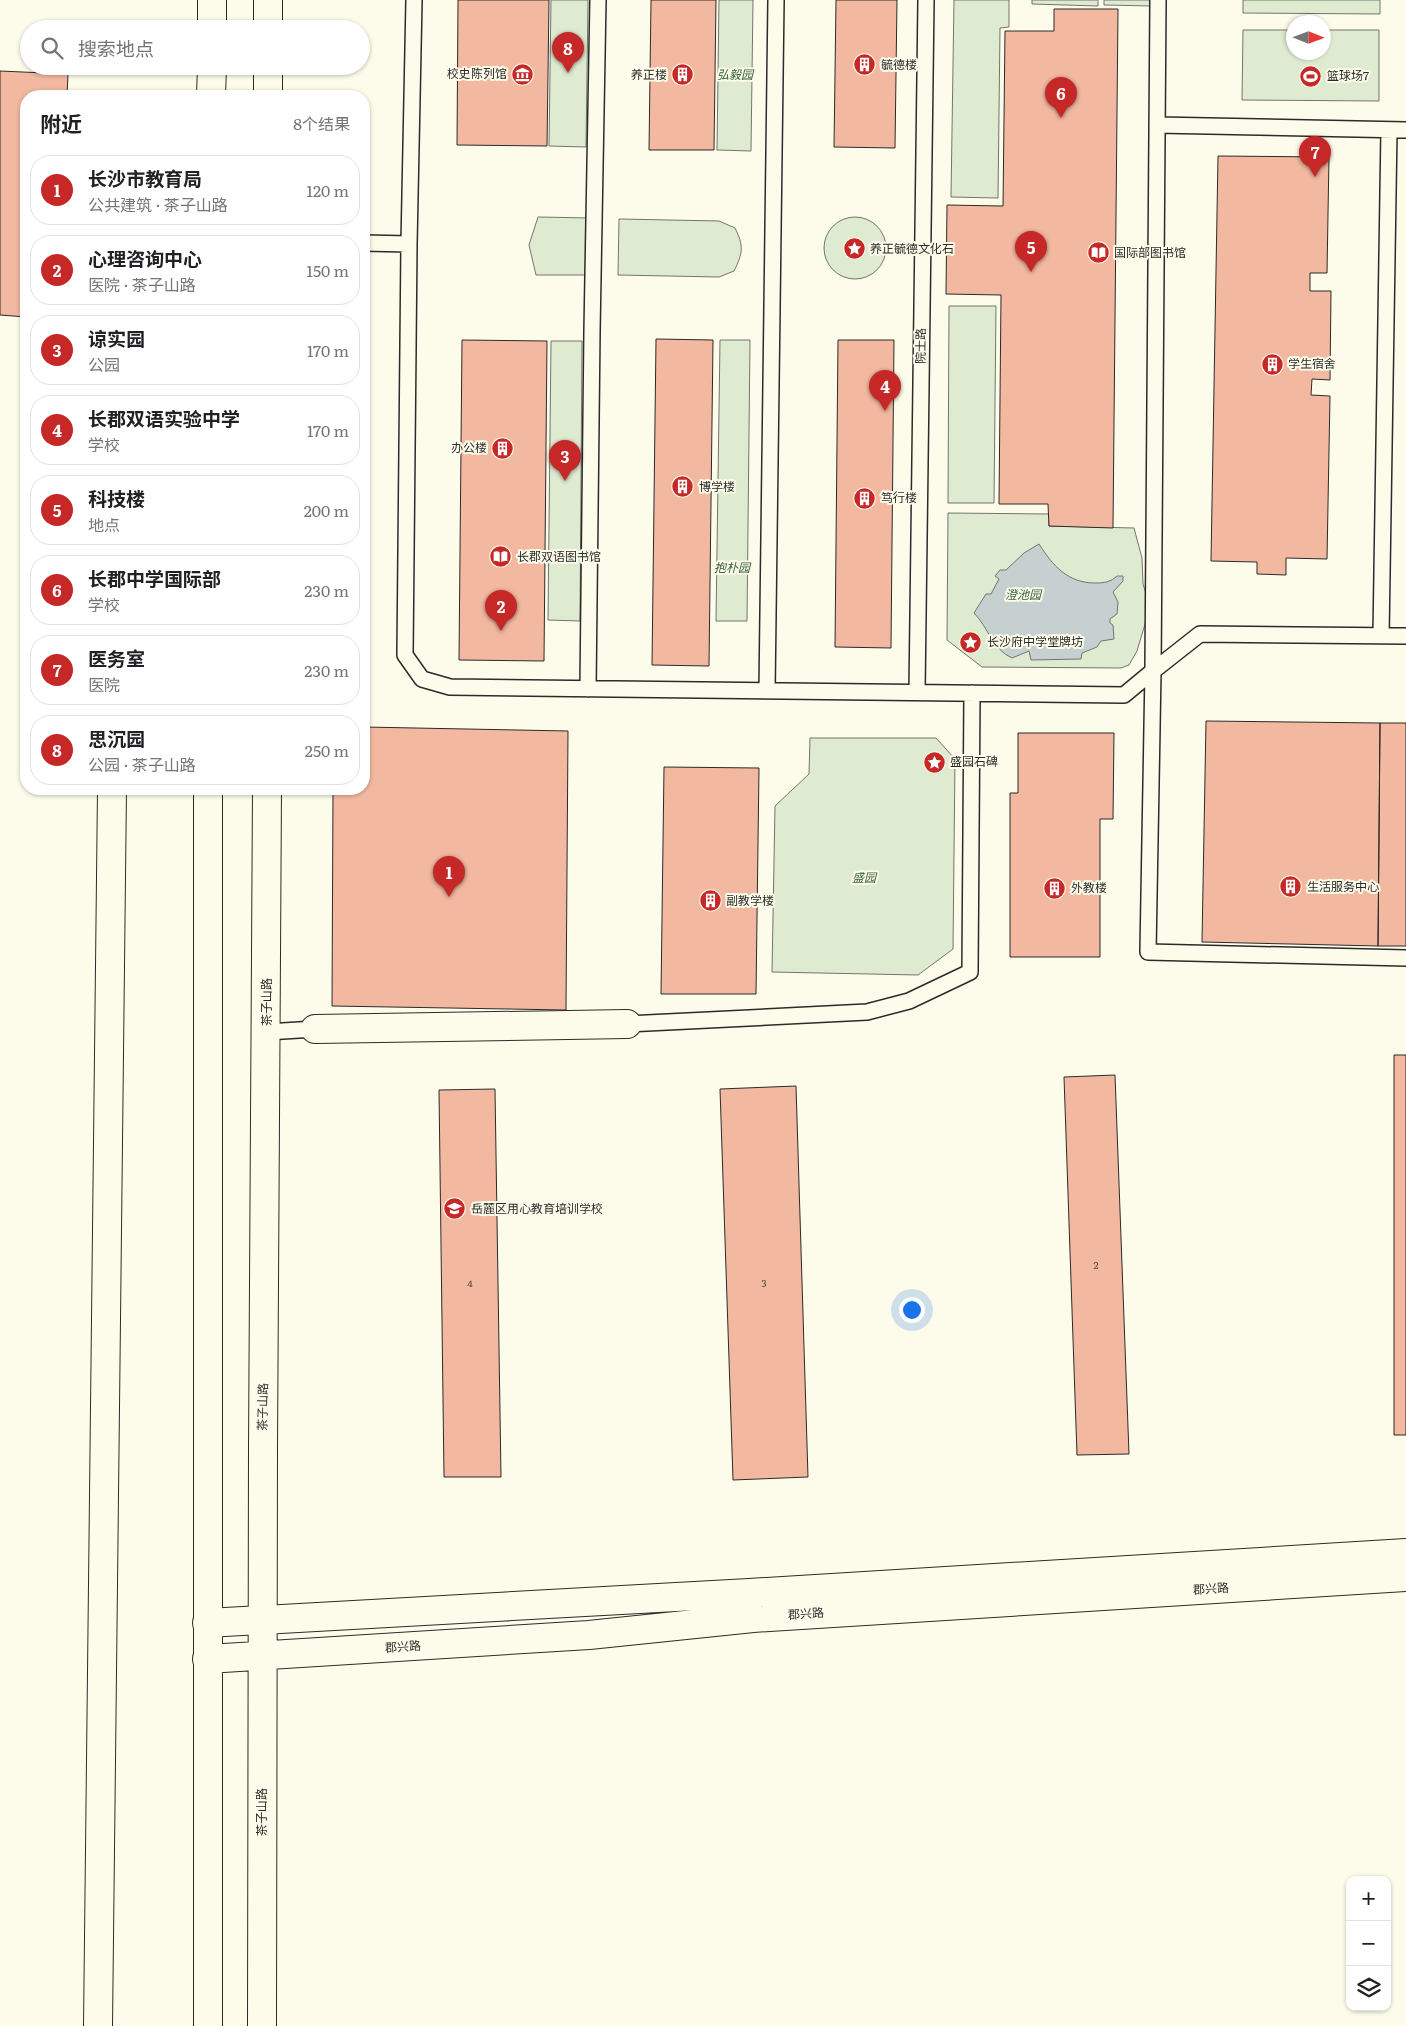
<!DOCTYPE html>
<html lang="zh">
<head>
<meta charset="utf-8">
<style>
	body { margin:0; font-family:Literata,"Noto Sans SC",serif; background:#f6f6f6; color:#202124 }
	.controls { position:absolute; right:15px; bottom:15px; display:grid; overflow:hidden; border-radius:10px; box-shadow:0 1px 4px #0004 }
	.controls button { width:45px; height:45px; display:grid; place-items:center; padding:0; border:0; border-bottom:1px solid #e0e0e0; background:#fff; color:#202124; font:25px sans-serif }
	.compass { position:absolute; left:1286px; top:15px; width:45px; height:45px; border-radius:50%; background:#fff; box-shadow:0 1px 4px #0004; rotate:91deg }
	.you { position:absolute; left:911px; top:1309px; width:18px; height:18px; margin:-12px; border:4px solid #fff; border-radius:50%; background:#1a73e8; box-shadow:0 0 0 8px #1a73e833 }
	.badge { display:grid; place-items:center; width:32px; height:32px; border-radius:50%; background:#c62828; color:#fff; font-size:16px; font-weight:700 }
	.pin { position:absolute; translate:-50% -41px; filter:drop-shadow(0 1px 2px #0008) }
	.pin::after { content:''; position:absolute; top:26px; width:18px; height:15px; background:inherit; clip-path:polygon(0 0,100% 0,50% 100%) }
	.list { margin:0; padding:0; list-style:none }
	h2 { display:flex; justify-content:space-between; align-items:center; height:65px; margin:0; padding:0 20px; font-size:21px }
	h2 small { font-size:16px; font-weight:400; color:#757577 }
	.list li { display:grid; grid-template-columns:32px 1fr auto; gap:15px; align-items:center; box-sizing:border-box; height:70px; margin:0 10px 10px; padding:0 10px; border:1px solid #e0e0e0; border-radius:20px }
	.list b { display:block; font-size:19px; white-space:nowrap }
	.list p { margin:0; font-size:16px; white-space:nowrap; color:#757577 }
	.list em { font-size:16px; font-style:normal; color:#757577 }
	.icon { flex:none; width:28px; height:28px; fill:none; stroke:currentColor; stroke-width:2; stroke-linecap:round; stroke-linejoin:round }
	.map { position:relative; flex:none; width:1406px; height:2026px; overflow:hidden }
	.search { position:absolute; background:#fff; box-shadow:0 1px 4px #0004; left:20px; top:20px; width:350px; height:55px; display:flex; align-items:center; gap:12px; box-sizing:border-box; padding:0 18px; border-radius:28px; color:#757577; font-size:19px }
	.panel { position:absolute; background:#fff; box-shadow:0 1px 4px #0004; left:20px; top:90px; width:350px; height:705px; border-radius:20px }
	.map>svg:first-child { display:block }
	.green { fill:#deebd1; stroke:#74746e }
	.water { fill:#c7d0d0; stroke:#74746e }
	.building { fill:#f2b8a0; stroke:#2b2b2b }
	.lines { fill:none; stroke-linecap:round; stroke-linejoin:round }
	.lane-casing { stroke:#2b2b2b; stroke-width:18 }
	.street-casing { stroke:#2b2b2b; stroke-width:30 }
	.secondary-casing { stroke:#2b2b2b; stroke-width:30 }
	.lane { stroke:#fdfbea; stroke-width:15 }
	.street { stroke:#fdfbea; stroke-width:28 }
	.secondary { stroke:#fdfbea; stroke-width:28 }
	.labels { text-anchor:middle; stroke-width:4; stroke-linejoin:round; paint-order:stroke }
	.number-label { font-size:10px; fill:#5d4e48 }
	.poi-label { font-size:12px; fill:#2b2b2b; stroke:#fdfbea; text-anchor:start }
	.park-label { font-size:12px; font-style:italic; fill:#34623c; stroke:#fdfbea }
	.street-label { font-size:12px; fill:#2b2b2b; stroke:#fdfbea }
</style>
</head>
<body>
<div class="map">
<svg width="1406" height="2026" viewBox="0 0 1406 2026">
	<rect width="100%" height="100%" fill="#fdfbea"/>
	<path class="green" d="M551,0H588L586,147L549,146Z
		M719,0H753L751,151L717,150Z
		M954,0H1009V27L1000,28L998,198L951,197Z
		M1032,0H1098V6L1032,4Z
		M1104,0H1152V6L1104,5Z
		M1243,0H1380V14L1243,13Z
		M1243,30H1293L1294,52H1324V30H1379V101L1242,100Z
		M824 248a31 31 0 1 1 62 0a31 31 0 1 1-62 0Z
		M538,217L591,218L590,275H536L529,245Z
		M619,219L719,221L735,228C744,246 743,253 734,271L719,277L618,275Z
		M949,306H996L994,503H948Z
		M720,340H750L747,621H716Z
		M551,341H582L580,621L548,620Z
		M948,513L1049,514V526L1134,528L1142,558L1143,584L1149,603L1148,614L1137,651L1129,665L1121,668L982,667L947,640Z
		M810,738H936L955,759L953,949L918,975L772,972L775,806L809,774Z"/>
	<path class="water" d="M1039,544C1053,566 1068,583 1095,583C1104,583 1111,582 1117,576H1123V581L1113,592L1118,602L1117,614L1110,619V623L1113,625L1114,639L1101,641L1097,647L1082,653L1081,659L1031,660L1029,651L1012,658C993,650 988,627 974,613L986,594H991L999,579L995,576L1000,570H1006L1024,553Z"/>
	<path class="building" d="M458,0H549L547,146L457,145Z
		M651,0H716L714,150H649Z
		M836,0H897L895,148L834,147Z
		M1054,9H1118L1113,528L1049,526L1048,504H999L1001,295L946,294L947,205L1003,206L1005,31H1054Z
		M0,71L68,74L67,96H26V317L0,315Z
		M1218,156L1329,157L1327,273H1310V291H1331L1330,380L1312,379L1311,395L1330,396L1327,559L1286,558V575L1257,574V562L1211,561Z
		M656,339L713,340L709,666L652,665Z
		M462,340L547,341L544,661L459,660Z
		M838,340H894L891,648L835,647Z
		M1206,721L1380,723L1378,946L1202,942Z
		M1380,723H1406V946H1378Z
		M364,727L568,731L566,1010L332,1006L333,789H364Z
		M1018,733H1114L1113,819H1100V957H1010V793H1018Z
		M664,767L759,768L756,994H661Z
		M1394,1055H1406V1435H1394Z
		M1115,1075L1129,1454L1077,1455L1064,1077Z
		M796,1086L808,1477L733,1480L720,1089Z
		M495,1089L501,1477H444L439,1090Z"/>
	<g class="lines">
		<defs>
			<path id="lane" d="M414,0L409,244L405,655L422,679L450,687L1124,695L1153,671L1158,0
				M1157,125L1406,130
				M364,243L409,244
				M1381,636L1389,130
				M1406,636L1200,634L1153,671L1148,952L1406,958
				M588,689L592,331L598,0
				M767,691L776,0
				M917,692L926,0
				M627,1024L867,1012L909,1001L970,972L972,693
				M267,1032L315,1029"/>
			<path id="street" d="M315,1029L627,1024
				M98,2026L112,789"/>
			<path id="secondary" d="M212,29V0
				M268,29V0
				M211,96L212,66
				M268,96V66
				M207,1623L749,1593L1406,1553
				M207,1659L589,1635L753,1618L1406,1577
				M208,2026V789
				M262,2026L263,1449L267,789"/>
		</defs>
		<use href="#lane" class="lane-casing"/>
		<use href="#street" class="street-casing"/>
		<use href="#secondary" class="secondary-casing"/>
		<use href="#lane" class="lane"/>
		<use href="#street" class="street"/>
		<use href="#secondary" class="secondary"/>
	</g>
	<defs>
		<symbol id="building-disc" viewBox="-11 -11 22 22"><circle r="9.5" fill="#c62828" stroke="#fdfbea"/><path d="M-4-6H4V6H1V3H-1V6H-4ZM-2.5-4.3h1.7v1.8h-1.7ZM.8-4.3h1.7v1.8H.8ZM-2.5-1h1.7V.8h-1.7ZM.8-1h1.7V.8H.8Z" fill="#fff"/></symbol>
		<symbol id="museum-disc" viewBox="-11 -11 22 22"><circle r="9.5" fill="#c62828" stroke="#fdfbea"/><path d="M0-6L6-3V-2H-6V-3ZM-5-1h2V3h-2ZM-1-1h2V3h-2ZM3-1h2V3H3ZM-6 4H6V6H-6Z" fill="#fff"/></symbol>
		<symbol id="stadium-disc" viewBox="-11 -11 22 22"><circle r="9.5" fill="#c62828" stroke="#fdfbea"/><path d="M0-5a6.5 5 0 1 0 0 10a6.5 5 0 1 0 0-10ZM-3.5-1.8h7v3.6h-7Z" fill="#fff"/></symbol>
		<symbol id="sight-disc" viewBox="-11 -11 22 22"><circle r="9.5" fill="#c62828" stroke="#fdfbea"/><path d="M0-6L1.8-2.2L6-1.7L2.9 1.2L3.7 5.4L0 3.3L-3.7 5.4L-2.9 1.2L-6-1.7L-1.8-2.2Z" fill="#fff"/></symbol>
		<symbol id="library-disc" viewBox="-11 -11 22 22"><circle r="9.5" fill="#c62828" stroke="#fdfbea"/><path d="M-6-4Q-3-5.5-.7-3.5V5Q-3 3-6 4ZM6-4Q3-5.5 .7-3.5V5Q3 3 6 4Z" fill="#fff"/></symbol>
		<symbol id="school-disc" viewBox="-11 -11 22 22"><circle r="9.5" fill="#c62828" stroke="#fdfbea"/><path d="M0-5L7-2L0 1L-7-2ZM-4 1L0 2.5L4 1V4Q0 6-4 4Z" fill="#fff"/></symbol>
	</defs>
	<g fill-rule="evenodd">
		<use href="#building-disc" x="852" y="52" width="25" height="25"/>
		<use href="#museum-disc" x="510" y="62" width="25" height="25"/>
		<use href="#building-disc" x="670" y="62" width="25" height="25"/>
		<use href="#stadium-disc" x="1298" y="64" width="25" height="25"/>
		<use href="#sight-disc" x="842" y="236" width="25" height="25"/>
		<use href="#library-disc" x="1086" y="240" width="25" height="25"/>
		<use href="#building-disc" x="1260" y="352" width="25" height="25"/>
		<use href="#building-disc" x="490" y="436" width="25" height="25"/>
		<use href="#building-disc" x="670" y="474" width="25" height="25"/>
		<use href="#building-disc" x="852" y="486" width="25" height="25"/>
		<use href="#library-disc" x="488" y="544" width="25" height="25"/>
		<use href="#sight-disc" x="958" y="630" width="25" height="25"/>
		<use href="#sight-disc" x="922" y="750" width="25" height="25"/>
		<use href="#building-disc" x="1278" y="874" width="25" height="25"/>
		<use href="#building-disc" x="1042" y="876" width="25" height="25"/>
		<use href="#building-disc" x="698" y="888" width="25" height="25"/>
		<use href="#school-disc" x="442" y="1196" width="25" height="25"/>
	</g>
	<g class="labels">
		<g class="number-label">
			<text x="1096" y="1269">2</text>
			<text x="470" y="1287">4</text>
			<text x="764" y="1287">3</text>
		</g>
		<g class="poi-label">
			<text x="881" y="69">毓德楼</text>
			<text x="507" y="78" text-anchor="end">校史陈列馆</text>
			<text x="667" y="79" text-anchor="end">养正楼</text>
			<text x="1327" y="80">篮球场7</text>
			<text x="870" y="253">养正毓德文化石</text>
			<text x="1114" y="257">国际部图书馆</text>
			<text x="1288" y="368">学生宿舍</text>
			<text x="487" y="452" text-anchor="end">办公楼</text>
			<text x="699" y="491">博学楼</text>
			<text x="881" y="502">笃行楼</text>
			<text x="517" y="561">长郡双语图书馆</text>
			<text x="987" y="646">长沙府中学堂牌坊</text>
			<text x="950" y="766">盛园石碑</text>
			<text x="1307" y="891">生活服务中心</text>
			<text x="1071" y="892">外教楼</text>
			<text x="726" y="905">副教学楼</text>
			<text x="471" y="1213">岳麓区用心教育培训学校</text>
		</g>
		<g class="park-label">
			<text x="735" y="79">弘毅园</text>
			<text x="732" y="572">抱朴园</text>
			<text x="1023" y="599">澄池园</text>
			<text x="864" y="882">盛园</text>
		</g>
		<g class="street-label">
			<text transform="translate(921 346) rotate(-89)" y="4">院士路</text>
			<text transform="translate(267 1002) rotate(-90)" y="4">茶子山路</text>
			<text transform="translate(263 1407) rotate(-89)" y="4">茶子山路</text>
			<text transform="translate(1211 1589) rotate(-4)" y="4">郡兴路</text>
			<text transform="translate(806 1614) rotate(-4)" y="4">郡兴路</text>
			<text transform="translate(403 1647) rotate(-4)" y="4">郡兴路</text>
			<text transform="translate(262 1812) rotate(-90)" y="4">茶子山路</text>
		</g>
	</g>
</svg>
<div class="controls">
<button>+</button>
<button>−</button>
<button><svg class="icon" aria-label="layers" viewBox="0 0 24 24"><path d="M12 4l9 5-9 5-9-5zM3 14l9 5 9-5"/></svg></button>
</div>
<svg class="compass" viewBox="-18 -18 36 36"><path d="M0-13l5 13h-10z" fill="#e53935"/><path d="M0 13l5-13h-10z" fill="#757577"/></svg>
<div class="you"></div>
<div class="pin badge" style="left:449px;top:897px">1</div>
<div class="pin badge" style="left:501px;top:631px">2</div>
<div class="pin badge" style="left:565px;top:481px">3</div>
<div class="pin badge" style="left:885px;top:411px">4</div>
<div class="pin badge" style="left:1031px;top:272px">5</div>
<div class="pin badge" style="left:1061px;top:118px">6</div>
<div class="pin badge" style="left:1315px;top:177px">7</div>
<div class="pin badge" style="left:568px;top:73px">8</div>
<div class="search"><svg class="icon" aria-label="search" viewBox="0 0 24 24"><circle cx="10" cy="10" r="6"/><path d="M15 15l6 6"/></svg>搜索地点</div>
<section class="panel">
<h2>附近<small>8个结果</small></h2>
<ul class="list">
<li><span class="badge">1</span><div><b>长沙市教育局</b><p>公共建筑 · 茶子山路</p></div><em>120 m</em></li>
<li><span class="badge">2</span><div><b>心理咨询中心</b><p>医院 · 茶子山路</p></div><em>150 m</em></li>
<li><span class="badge">3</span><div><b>谅实园</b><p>公园</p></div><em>170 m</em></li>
<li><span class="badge">4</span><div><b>长郡双语实验中学</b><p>学校</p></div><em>170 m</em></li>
<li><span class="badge">5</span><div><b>科技楼</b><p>地点</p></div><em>200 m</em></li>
<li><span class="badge">6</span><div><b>长郡中学国际部</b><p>学校</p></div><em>230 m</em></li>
<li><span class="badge">7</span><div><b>医务室</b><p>医院</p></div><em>230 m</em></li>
<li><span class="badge">8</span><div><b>思沉园</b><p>公园 · 茶子山路</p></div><em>250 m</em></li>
</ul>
</section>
</div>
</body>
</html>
